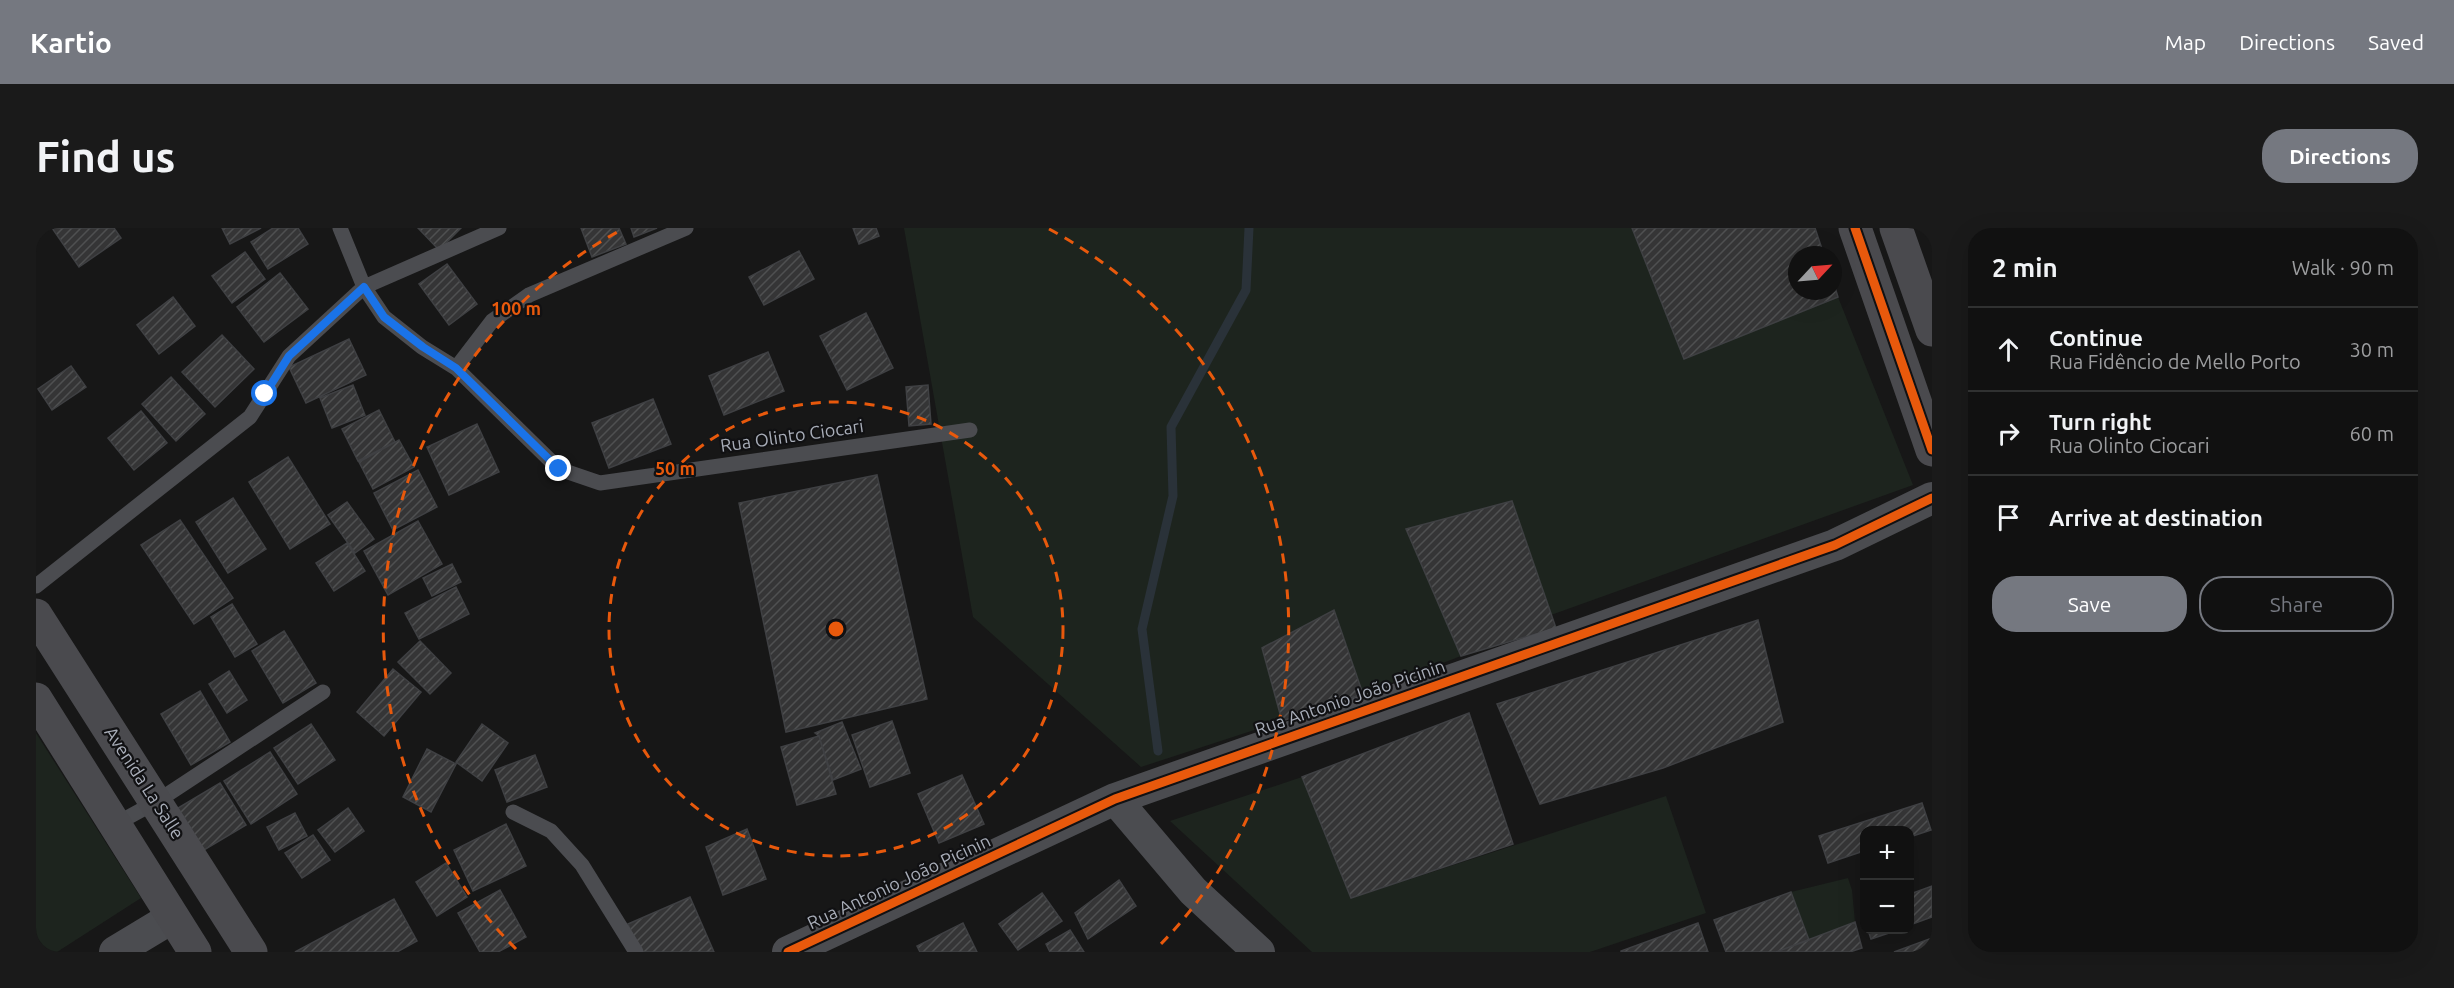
<!DOCTYPE html>
<html lang="en">
<head>
<meta charset="utf-8">
<style>
	body { margin:0; font-family:Ubuntu,sans-serif; background:#1a1a1a; color:#f1f3f6 }
	.controls { position:absolute; right:18px; bottom:18px; display:grid; overflow:hidden; border-radius:12px; box-shadow:0 6px 24px #0002 }
	.controls button { width:54px; height:54px; display:grid; place-items:center; padding:0; border:0; border-bottom:2px solid #303131; background:#111; color:#f1f3f6; font:30px sans-serif }
	.compass { position:absolute; left:1752px; top:18px; width:54px; height:54px; border-radius:50%; background:#111; box-shadow:0 6px 24px #0002; rotate:64deg }
	.stop { position:absolute; width:18px; height:18px; margin:-14px; border:4px solid #1a73e8; border-radius:50%; background:#fff }
	.stop.end { background:#1a73e8; border-color:#fff; box-shadow:0 2px 6px #0008 }
	.list { margin:0; padding:0; list-style:none }
	h2 { display:flex; justify-content:space-between; align-items:center; height:78px; margin:0; padding:0 24px; font-size:26px }
	h2 small { font-size:20px; font-weight:400; color:#9c9d9f }
	.list li { display:grid; grid-template-columns:39px 1fr auto; gap:18px; align-items:center; box-sizing:border-box; height:84px; padding:0 24px; border-top:2px solid #303131 }
	.list b { display:block; font-size:22px; white-space:nowrap }
	.list p { margin:0; font-size:20px; white-space:nowrap; color:#9c9d9f }
	.list em { font-size:20px; font-style:normal; color:#9c9d9f }
	.actions { display:flex; gap:12px; padding:18px 24px }
	.actions a { flex:1; padding:14px 0; border:2px solid #757880; border-radius:24px; text-align:center; font-size:21px; color:#757880 }
	.actions .main { background:#757880; color:#fff }
	.icon { flex:none; width:33px; height:33px; fill:none; stroke:currentColor; stroke-width:2; stroke-linecap:round; stroke-linejoin:round }
	.map { position:relative; flex:none; width:1896px; height:724px; overflow:hidden; border-radius:24px }
	header { display:flex; align-items:center; gap:36px; box-sizing:border-box; height:84px; padding:0 30px; background:#757880; color:#fff }
	header strong { font-size:28px }
	nav { display:flex; gap:33px; margin-inline-start:auto; font-size:21px }
	.intro { display:flex; align-items:center; justify-content:space-between; box-sizing:border-box; height:144px; padding:0 36px }
	h1 { margin:0; font-size:42px }
	.button { padding:15px 27px; border-radius:24px; background:#757880; color:#fff; font-size:21px; font-weight:700 }
	main { display:flex; gap:36px; padding:0 36px }
	aside { flex:1; background:#111; border-radius:24px; box-shadow:0 6px 24px #0002 }
	.map>svg:first-child { display:block }
	.grass { fill:#1d241e }
	.lines { fill:none; stroke-linecap:round; stroke-linejoin:round }
	.stream { stroke:#2a3239; stroke-width:9 }
	.building { fill:url(#building-hatch); stroke:#3f4043; stroke-width:1.5 }
	.lane { stroke:#4b4c50; stroke-width:15 }
	.street { stroke:#4b4c50; stroke-width:32 }
	.secondary { stroke:#4a4a4e; stroke-width:33 }
	.cycleway-casing { stroke:#111113; stroke-width:13 }
	.cycleway { stroke:#e8590c; stroke-width:9 }
	.route { stroke:#1a73e8; stroke-width:8 }
	.ring { fill:none; stroke:#e8590c; stroke-width:3; stroke-dasharray:10 8 }
	.labels { text-anchor:middle; stroke-width:4.5; stroke-linejoin:round; paint-order:stroke }
	.street-label { font-size:18px; fill:#a8adb8; stroke:#111113 }
	.centre { fill:#e8590c; stroke:#111113; stroke-width:3 }
	.ring-label { font-size:18px; text-anchor:middle; font-weight:bold; fill:#e8590c; stroke:#111113; stroke-width:4.5; stroke-linejoin:round; paint-order:stroke }
</style>
</head>
<body>
<header>
<strong>Kartio</strong>
<nav><a>Map</a><a>Directions</a><a>Saved</a></nav>
</header>
<div class="intro"><h1>Find us</h1><a class="button">Directions</a></div>
<main>
<div class="map">
<svg width="1896" height="724" viewBox="0 0 1896 724">
	<defs>
		<pattern id="building-hatch" width="6" height="6" patternUnits="userSpaceOnUse" patternTransform="scale(1.5)"><rect width="6" height="6" fill="#353536"/><path d="M-1 1l2-2M0 6l6-6M5 7l2-2" fill="none" stroke="#4f5051"/></pattern>
	</defs>
	<rect width="100%" height="100%" fill="#171717"/>
	<path class="grass" d="M868,0H1596L1648,131L1802,69L1877,257L1515,387L1476,273L1370,301L1425,428L1327,466L1298,382L1226,420L1246,493L1105,539L937,389Z
		M0,505L105,670L21,724H0Z
		M1266,549L1316,670L1630,568L1670,685L1554,724H1276L1134,593Z
		M1812,650L1816,662L1819,694L1773,712L1755,664Z"/>
	<g class="lines">
		<path class="stream" d="M1122,523L1106,401L1137,268L1135,199L1210,62L1213,0"/>
	</g>
	<path class="building" d="M16,0H78L85,10L43,39Z
		M186,0H225L194,16Z
		M237,0H262L272,16L232,41L215,14Z
		M382,0H425L403,22Z
		M545,0H583L590,16L556,29Z
		M595,0H621L598,9Z
		M817,0H840L843,8L823,16Z
		M1596,0H1779L1788,27H1761V63H1797V53L1802,69L1648,131Z
		M763,23L778,51L728,77L713,49Z
		M209,24L229,51L196,75L176,48Z
		M411,36L441,76L413,97L383,56Z
		M244,45L272,81L228,114L201,79Z
		M137,69L159,98L123,126L101,97Z
		M830,85L857,140L811,162L784,108Z
		M186,107L218,141L179,179L146,144Z
		M313,111L330,147L270,175L253,139Z
		M732,124L748,163L688,187L673,148Z
		M35,138L50,159L16,182L2,161Z
		M135,149L169,186L140,213L106,176Z
		M317,157L329,187L296,200L284,170Z
		M892,157L895,196L873,198L870,159Z
		M617,171L635,216L573,240L556,195Z
		M343,182L359,214L322,233L306,201Z
		M105,183L131,215L98,242L72,210Z
		M441,196L463,244L413,267L391,219Z
		M363,212L378,239L337,261L323,234Z
		M252,229L294,296L254,321L213,254Z
		M382,242L401,279L357,302L338,265Z
		M841,247L891,471L750,504L703,275Z
		M197,270L230,321L192,345L160,294Z
		M1476,273L1520,400L1425,428L1370,301Z
		M311,274L338,311L319,325L292,287Z
		M144,292L197,370L158,396L105,317Z
		M382,293L406,336L352,367L328,323Z
		M311,315L329,343L298,363L280,335Z
		M416,336L425,354L396,368L387,350Z
		M420,359L433,386L383,411L369,385Z
		M196,376L221,416L199,429L175,389Z
		M1298,382L1327,466L1246,493L1226,420Z
		M1722,392L1747,494L1627,540L1504,576L1461,476Z
		M248,403L280,455L247,475L216,423Z
		M384,413L415,445L394,466L362,434Z
		M357,441L385,464L348,508L321,484Z
		M193,443L211,472L191,485L173,456Z
		M164,463L194,514L155,537L125,486Z
		M1433,485L1477,616L1315,670L1266,549Z
		M856,493L874,545L834,559L816,507Z
		M806,494L825,541L797,552L783,508L779,505Z
		M275,496L299,532L262,556L238,520Z
		M446,496L472,515L446,553L420,534Z
		M783,508L800,566L761,577L745,519Z
		M391,521L420,536L395,584L367,569Z
		M234,524L261,566L215,596L188,553Z
		M499,527L511,559L471,574L459,542Z
		M926,547L948,596L903,615L882,566Z
		M184,555L210,597L168,622L142,580Z
		M1886,575L1895,602L1874,609V602H1828V623L1792,635L1783,608Z
		M312,580L328,603L299,624L282,602Z
		M259,585L271,608L243,622L231,599Z
		M470,596L490,638L437,663L418,622Z
		M711,601L730,651L687,667L670,619Z
		M277,607L294,632L266,650L249,625Z
		M410,635L431,669L401,688L380,654Z
		M1083,652L1100,678L1052,711L1039,685Z
		M1896,658V689L1874,697V666Z
		M464,662L490,709L462,724H444L422,685Z
		M1755,664L1773,712L1740,724H1690L1678,692Z
		M1006,665L1026,693L982,722L963,696Z
		M654,669L678,724H604L592,696Z
		M358,671L381,713L361,724H259Z
		M1819,694L1826,720L1814,724H1740Z
		M927,695L941,724H884L881,718Z
		M1662,695L1672,724H1585V723Z
		M1034,702L1048,724H1014L1010,716Z
		M1832,702H1862L1835,711Z
		M1896,710V724H1858Z"/>
	<g class="lines">
		<path class="lane" d="M304,0L328,59L348,89L386,119L420,140L523,241L564,255L934,202
			M420,140L456,93L493,67L650,0
			M0,358L214,189L253,128L328,59L463,0
			M477,584L515,603L546,637L600,724
			M78,597L120,574L287,464"/>
		<path class="street" d="M1079,571L1157,663L1223,724
			M79,724L137,689
			M752,724L1079,571L1799,317L1896,270"/>
		<path class="secondary" d="M1819,0L1896,222
			M1860,0L1896,102
			M0,387L215,724
			M0,471L159,724"/>
		<defs>
			<path id="cycleway" d="M1819,0L1896,222
				M752,724L1079,571L1799,317L1896,270"/>
		</defs>
		<use href="#cycleway" class="cycleway-casing"/>
		<use href="#cycleway" class="cycleway"/>
	</g>
	<g class="lines">
		<path class="route" d="M229,166L253,128L328,59L348,89L387,119L420,140L523,241"/>
	</g>
	<g class="ring">
		<circle cx="800" cy="401" r="227"/>
		<path d="M480 721A453 453 0 0 1 587 1M1013 1A453 453 0 0 1 1120 721"/>
	</g>
	<g class="labels">
		<g class="street-label">
			<text transform="translate(756 208) rotate(-8)" y="6">Rua Olinto Ciocari</text>
			<text transform="translate(1314 470) rotate(-19)" y="6">Rua Antonio João Picinin</text>
			<text transform="translate(108 555) rotate(57)" y="6">Avenida La Salle</text>
			<text transform="translate(863 654) rotate(-25)" y="6">Rua Antonio João Picinin</text>
		</g>
	</g>
	<circle cx="800" cy="401" r="9" class="centre"/>
	<g class="ring-label">
		<text x="480" y="87">100 m</text>
		<text x="639" y="247">50 m</text>
	</g>
</svg>
<div class="controls">
<button>+</button>
<button>−</button>
</div>
<svg class="compass" viewBox="-18 -18 36 36"><path d="M0-13l5 13h-10z" fill="#e53935"/><path d="M0 13l5-13h-10z" fill="#9c9d9f"/></svg>
<div class="stop" style="left:229px;top:166px"></div>
<div class="stop end" style="left:523px;top:241px"></div>
</div>
<aside>
<h2>2 min<small>Walk · 90 m</small></h2>
<ul class="list">
<li><svg class="icon" aria-label="ahead" viewBox="0 0 24 24"><path d="M12 20V5M6 11l6-6 6 6"/></svg><div><b>Continue</b><p>Rua Fidêncio de Mello Porto</p></div><em>30 m</em></li>
<li><svg class="icon" aria-label="right" viewBox="0 0 24 24"><path d="M7 20v-9h11M14 6l5 5-5 5"/></svg><div><b>Turn right</b><p>Rua Olinto Ciocari</p></div><em>60 m</em></li>
<li><svg class="icon" aria-label="arrive" viewBox="0 0 24 24"><path d="M6 21V4h12l-3 4 3 4H6"/></svg><div><b>Arrive at destination</b></div></li>
</ul>
<div class="actions"><a class="main">Save</a><a>Share</a></div>
</aside>
</main>
</body>
</html>
